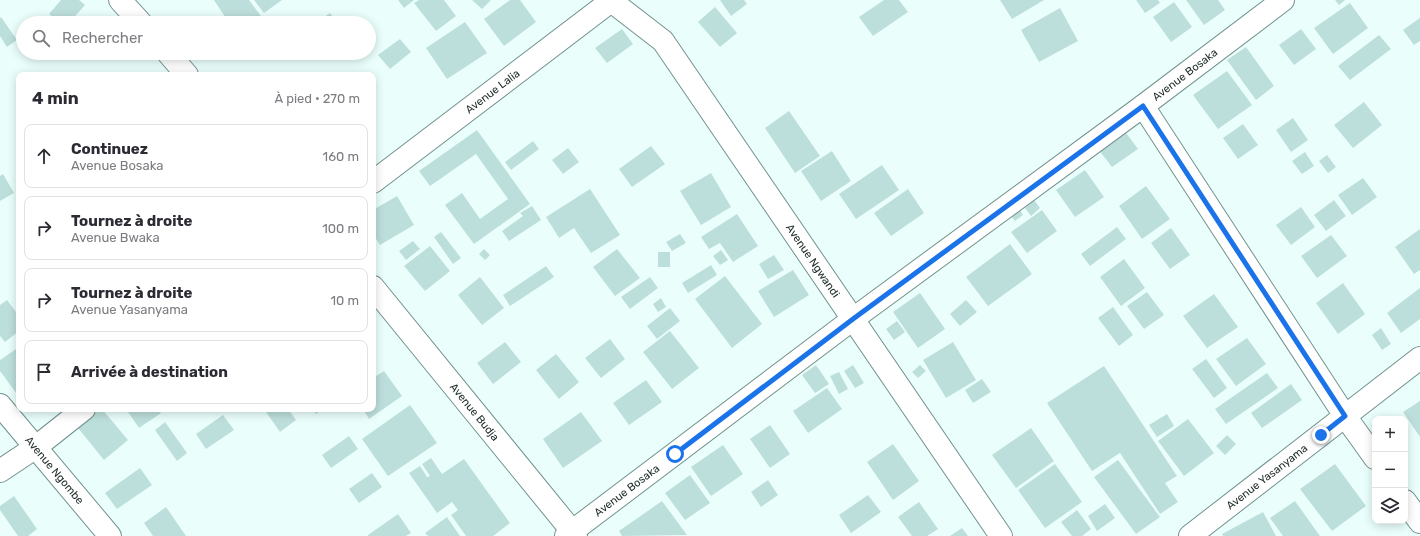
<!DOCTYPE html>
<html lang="fr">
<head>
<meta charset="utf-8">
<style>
	body { margin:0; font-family:Rubik,sans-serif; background:#f7f7f7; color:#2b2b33 }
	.controls { position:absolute; right:12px; bottom:12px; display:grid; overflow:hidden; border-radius:8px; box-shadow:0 2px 10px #0003 }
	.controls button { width:36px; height:36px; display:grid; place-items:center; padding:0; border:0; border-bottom:1px solid #e1e1e2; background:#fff; color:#2b2b33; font:20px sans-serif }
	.stop { position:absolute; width:12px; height:12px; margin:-9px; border:3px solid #1a73e8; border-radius:50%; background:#fff }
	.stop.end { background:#1a73e8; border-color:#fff; box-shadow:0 1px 4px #0008 }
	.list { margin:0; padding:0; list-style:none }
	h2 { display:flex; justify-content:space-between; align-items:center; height:52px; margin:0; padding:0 16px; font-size:17px }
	h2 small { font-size:13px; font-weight:400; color:#7c7c81 }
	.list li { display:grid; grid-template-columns:26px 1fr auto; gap:12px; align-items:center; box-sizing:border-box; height:64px; margin:0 8px 8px; padding:0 8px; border:1px solid #e1e1e2; border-radius:8px }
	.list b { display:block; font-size:15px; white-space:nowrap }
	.list p { margin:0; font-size:13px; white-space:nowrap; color:#7c7c81 }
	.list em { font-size:13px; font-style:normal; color:#7c7c81 }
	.icon { flex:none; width:22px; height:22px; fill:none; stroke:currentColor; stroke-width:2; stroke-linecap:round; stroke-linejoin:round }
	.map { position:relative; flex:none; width:1420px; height:536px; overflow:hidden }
	.search { position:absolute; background:#fff; box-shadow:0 2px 10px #0003; left:16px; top:16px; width:360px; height:44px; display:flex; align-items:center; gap:10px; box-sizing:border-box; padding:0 14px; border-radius:22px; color:#7c7c81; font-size:15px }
	.panel { position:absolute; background:#fff; box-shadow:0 2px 10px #0003; left:16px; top:72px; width:360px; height:340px; border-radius:8px }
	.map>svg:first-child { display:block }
	.building { fill:#bddfdb }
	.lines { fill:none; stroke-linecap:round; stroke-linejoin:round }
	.minor-casing { stroke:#72928f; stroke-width:24 }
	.minor { stroke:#fff; stroke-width:22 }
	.route { stroke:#1a73e8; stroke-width:5 }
	.labels { text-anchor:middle; stroke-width:3; stroke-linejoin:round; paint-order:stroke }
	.street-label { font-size:11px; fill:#222f2e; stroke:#fff }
</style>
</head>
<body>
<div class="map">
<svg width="1420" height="536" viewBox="0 0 1420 536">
	<rect width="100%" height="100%" fill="#eafffc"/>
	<path class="building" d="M61,0H79L85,5L69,23H60L49,14Z
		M214,0H249L264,20L259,23H229Z
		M254,0H282L264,13Z
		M398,0H414L404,8Z
		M419,0H444L456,16L436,31L414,3Z
		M472,0H491L482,9Z
		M510,0H520L536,22L504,46L484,19Z
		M720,0H744L747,4L731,16Z
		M884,0H899L908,12L873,36L859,17Z
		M1000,0H1044L1012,19Z
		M1136,0H1158L1160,3L1145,13Z
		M1186,0H1218L1225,10L1204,25Z
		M1335,0H1345L1339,5Z
		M1174,2L1192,27L1171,42L1153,17Z
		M1350,3L1368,28L1333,54L1314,28Z
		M715,7L737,33L720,47L698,22Z
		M1060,8L1078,41L1039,62L1021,30Z
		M330,13L338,23H316Z
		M1,17L17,40L7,47L0,36V18Z
		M1420,18V41L1414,45L1403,30Z
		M465,22L487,53L447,79L426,48Z
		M622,29L633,44L607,63L595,48Z
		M1301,29L1316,49L1294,65L1279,45Z
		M1379,35L1391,49L1350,80L1338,66Z
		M400,39L411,52L390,69L378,55Z
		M1246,47L1274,86L1256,100L1227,60Z
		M1227,71L1252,105L1218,129L1193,95Z
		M1364,102L1382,125L1353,148L1334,125Z
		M789,111L820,156L795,173L765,128Z
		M1293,118L1308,140L1291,152L1276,130Z
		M1243,124L1258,145L1238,159L1223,138Z
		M477,130L530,204L474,244L445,205L462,193L480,219L508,199L476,154L430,186L419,171Z
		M1124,130L1138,149L1112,167L1098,149Z
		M533,141L539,149L511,170L505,162Z
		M651,146L665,164L632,187L619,169Z
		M568,148L579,162L563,174L552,160Z
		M832,151L851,181L821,201L801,171Z
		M1305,152L1314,166L1302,174L1292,161Z
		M1327,155L1336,167L1328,173L1319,161Z
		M882,165L899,190L856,219L839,194Z
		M1085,170L1104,197L1075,217L1056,190Z
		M711,173L731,207L701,225L680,191Z
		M3,174L14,193L0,201V176Z
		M1363,178L1377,197L1352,215L1338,195Z
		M1146,186L1170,219L1142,239L1119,206Z
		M590,189L620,235L591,253L574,228L559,238L546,217Z
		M908,189L924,213L891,236L874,213Z
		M397,196L414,225L380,245L373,234V210Z
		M1034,200L1040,208L1031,216L1025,208Z
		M1334,200L1346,216L1326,231L1314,215Z
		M532,206L541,220L509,241L502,231L523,216L520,213Z
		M1017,206L1023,215L1015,221L1008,212Z
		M1301,207L1315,227L1291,245L1276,225Z
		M1042,210L1057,231L1027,253L1011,232Z
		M737,214L758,246L733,262L720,243L709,249L701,237Z
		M1117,227L1126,239L1090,266L1081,254Z
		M1171,228L1190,255L1170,269L1151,243Z
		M1420,229V270L1414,274L1395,247Z
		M441,232L461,258L453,264L434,237Z
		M680,234L686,243L672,251L666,242Z
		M1331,235L1347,256L1317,278L1301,256Z
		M413,241L420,249L406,260L399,251Z
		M1010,244L1032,274L988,306L966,277Z
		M430,246L450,271L425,291L404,266Z
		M484,249L490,255L485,260L479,254Z
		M617,249L640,278L615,296L593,267Z
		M721,250L728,260L720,265L713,256Z
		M658,252H670V267H658Z
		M774,255L784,270L768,279L759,264Z
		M1124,259L1145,288L1121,306L1100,277Z
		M711,265L717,275L688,293L682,283Z
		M546,266L554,277L510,306L503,295Z
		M793,270L809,295L774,317L758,291Z
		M725,276L762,324L732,348L695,299Z
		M480,277L504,308L482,325L458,295Z
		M650,277L658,288L630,309L621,297Z
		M1343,283L1365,314L1338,334L1316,303Z
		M1420,288V319L1401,333L1387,313Z
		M1147,292L1164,315L1144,329L1127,306Z
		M920,293L945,329L918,348L893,312Z
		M1214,294L1238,327L1207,348L1183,316Z
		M661,298L666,307L658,312L653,304Z
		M7,300L19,316V331L5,342L0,336V305Z
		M966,300L977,312L960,326L950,314Z
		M1113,307L1133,335L1119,346L1098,318Z
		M670,308L680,321L657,339L647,326Z
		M897,321L905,332L894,340L886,329Z
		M1381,328L1391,344L1382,350L1372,335Z
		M670,331L699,368L672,389L643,352Z
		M1247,338L1266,364L1236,386L1216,359Z
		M610,339L625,359L601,378L585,358Z
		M505,342L521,362L493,384L477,363Z
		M953,342L976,380L946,398L923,360Z
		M19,347V397L0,371V360Z
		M556,354L579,382L559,399L536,370Z
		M1206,359L1227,388L1214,398L1192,369Z
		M816,365L829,384L815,393L802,375Z
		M853,365L864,383L855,388L844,371Z
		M920,365L926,371L918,378L912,372Z
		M1104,366L1177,476L1165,483L1178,502L1160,514L1120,453L1092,471L1047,403Z
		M384,371L402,396L369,419L363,409H373V378Z
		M839,372L848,389L839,394L830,376Z
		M1267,373L1278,388L1226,424L1215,409Z
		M982,379L991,392L973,403L965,390Z
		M646,380L662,402L629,425L613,403Z
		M1291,384L1302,400L1262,428L1251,413Z
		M827,388L842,409L808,433L793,411Z
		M1420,401V437L1403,412Z
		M410,405L437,443L388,476L362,439Z
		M100,409H102L128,440L104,460L78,428Z
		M126,409H158L161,413L139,428Z
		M264,409H288L296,420L280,432Z
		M313,409H323L316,414Z
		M581,412L602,441L563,468L543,439Z
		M1167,414L1174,426L1157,437L1149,425Z
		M223,415L234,430L206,449L196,434Z
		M1188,419L1214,453L1184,476L1158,441Z
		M165,422L187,453L177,461L155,430Z
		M770,425L790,454L770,468L750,439Z
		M1031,428L1054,461L1016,488L992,455Z
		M1227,435L1236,444L1225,455L1216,446Z
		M349,436L358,449L331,468L322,455Z
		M893,444L919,481L893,500L867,462Z
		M723,445L743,474L711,496L691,467Z
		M431,458L442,474L464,459L510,523L493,536H466L451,515L458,510L452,502L437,513L409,473L420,466L427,477L430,476L422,464Z
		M1118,460L1160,517L1136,534L1094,477Z
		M1055,464L1082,502L1045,528L1018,490Z
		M1335,464L1366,506L1332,531L1300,489Z
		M140,468L152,485L117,509L105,493Z
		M372,473L382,487L359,503L349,489Z
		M690,475L710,503L685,520L665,493Z
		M768,480L778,495L761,507L751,492Z
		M868,495L881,512L851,533L839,515Z
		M14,496L37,529L28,536H18L0,510V506Z
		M662,501L687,535L622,536L619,531Z
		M1295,501L1320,536H1283L1270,518Z
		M919,502L938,529L927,536H912L898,517Z
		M1105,504L1115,518L1097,531L1088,516Z
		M166,507L186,536H153L144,523Z
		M1077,510L1091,529L1082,536H1072L1061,522Z
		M1263,512L1276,536H1223L1222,534Z
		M398,514L411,533L406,536H368V535Z
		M447,517L460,536H428L425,533Z
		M962,528L968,536H950Z"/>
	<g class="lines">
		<defs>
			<g id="minor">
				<path d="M120,0L141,23"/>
				<path id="s1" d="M610,0L663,41L1001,536"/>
				<path d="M168,53L187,75"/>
				<path d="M1143,106L1345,416L1375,458"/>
				<path id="s2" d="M373,182L611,1"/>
				<path id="s3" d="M373,287L576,536"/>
				<path id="s4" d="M0,405L110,536"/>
				<path d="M0,471L36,447L84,409"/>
				<path d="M1405,501L1420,522"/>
				<path id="s5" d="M566,536L853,319L1143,106L1283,0"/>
				<path id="s6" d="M1190,536L1420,358"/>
			</g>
		</defs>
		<use href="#minor" class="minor-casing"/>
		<use href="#minor" class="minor"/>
	</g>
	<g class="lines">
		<path class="route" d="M675,454L853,319L1143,106L1345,416L1321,435"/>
	</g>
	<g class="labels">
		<g class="street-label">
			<text dy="4" stroke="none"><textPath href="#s5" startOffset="772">Avenue Bosaka</textPath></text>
			<text dy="4" stroke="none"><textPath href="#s2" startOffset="150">Avenue Lalia</textPath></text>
			<text dy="4" stroke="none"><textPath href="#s1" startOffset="333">Avenue Ngwandi</textPath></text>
			<text dy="4" stroke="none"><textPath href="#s3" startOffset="161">Avenue Budja</textPath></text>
			<text dy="4" stroke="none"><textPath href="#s4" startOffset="85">Avenue Ngombe</textPath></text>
			<text dy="4" stroke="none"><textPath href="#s6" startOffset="97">Avenue Yasanyama</textPath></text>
			<text dy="4" stroke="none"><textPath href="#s5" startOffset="76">Avenue Bosaka</textPath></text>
		</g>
	</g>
</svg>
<div class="controls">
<button>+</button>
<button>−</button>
<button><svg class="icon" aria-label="layers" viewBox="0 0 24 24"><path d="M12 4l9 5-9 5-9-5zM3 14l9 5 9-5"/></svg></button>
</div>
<div class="stop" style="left:675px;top:454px"></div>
<div class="stop end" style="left:1321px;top:435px"></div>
<div class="search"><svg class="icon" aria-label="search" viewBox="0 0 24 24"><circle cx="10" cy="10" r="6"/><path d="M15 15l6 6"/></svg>Rechercher</div>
<section class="panel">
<h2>4 min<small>À pied · 270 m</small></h2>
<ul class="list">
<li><svg class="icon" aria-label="ahead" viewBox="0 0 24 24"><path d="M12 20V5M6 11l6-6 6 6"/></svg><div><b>Continuez</b><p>Avenue Bosaka</p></div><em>160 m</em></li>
<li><svg class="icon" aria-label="right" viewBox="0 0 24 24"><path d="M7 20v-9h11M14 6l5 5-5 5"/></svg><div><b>Tournez à droite</b><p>Avenue Bwaka</p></div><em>100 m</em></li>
<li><svg class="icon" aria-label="right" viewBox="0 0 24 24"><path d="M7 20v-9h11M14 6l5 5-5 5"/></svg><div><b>Tournez à droite</b><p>Avenue Yasanyama</p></div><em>10 m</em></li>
<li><svg class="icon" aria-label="arrive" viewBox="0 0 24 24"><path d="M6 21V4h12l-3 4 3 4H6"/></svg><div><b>Arrivée à destination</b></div></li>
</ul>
</section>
</div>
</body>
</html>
